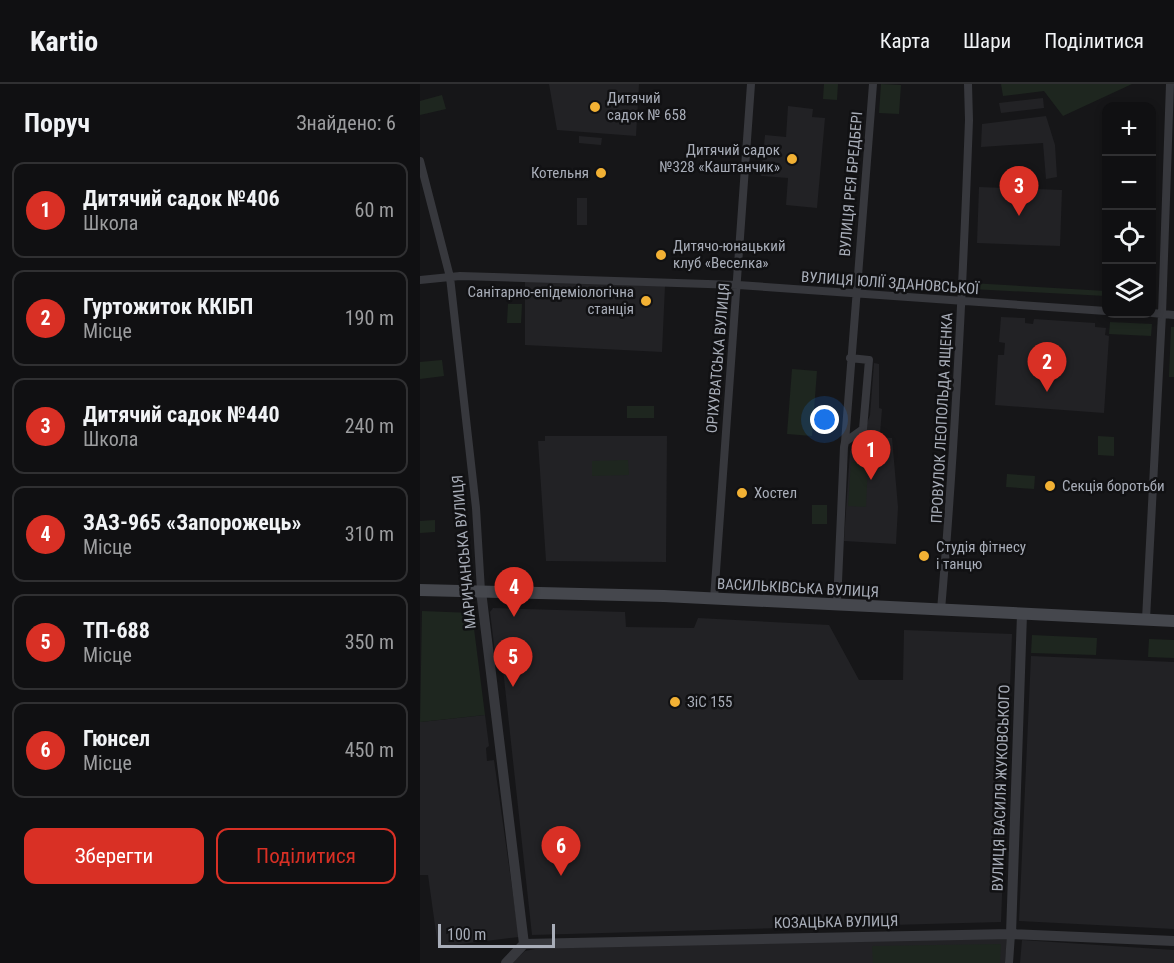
<!DOCTYPE html>
<html lang="uk">
<head>
<meta charset="utf-8">
<style>
	body { margin:0; font-family:"Roboto Condensed",sans-serif; background:#19191b; color:#f1f3f6 }
	.controls { position:absolute; right:18px; top:18px; display:grid; overflow:hidden; border-radius:12px; box-shadow:0 3px 9px #0003 }
	.controls button { width:54px; height:54px; display:grid; place-items:center; padding:0; border:0; border-bottom:2px solid #303032; background:#101012; color:#f1f3f6; font:30px sans-serif }
	.scale { position:absolute; left:18px; bottom:15px; width:117px; box-sizing:border-box; padding-left:6px; border:3px solid #a8adb8; border-top:0; font-size:16px; line-height:21px; white-space:nowrap; color:#a8adb8; -webkit-text-stroke:4px #111113; paint-order:stroke }
	.you { position:absolute; left:405px; top:336px; width:21px; height:21px; margin:-15px; border:4px solid #fff; border-radius:50%; background:#1a73e8; box-shadow:0 0 0 9px #1a73e833 }
	.badge { display:grid; place-items:center; width:39px; height:39px; border-radius:50%; background:#d93025; color:#fff; font-size:20px; font-weight:700 }
	.pin { position:absolute; translate:-50% -50px; filter:drop-shadow(0 2px 3px #0008) }
	.pin::after { content:''; position:absolute; top:32px; width:21px; height:18px; background:inherit; clip-path:polygon(0 0,100% 0,50% 100%) }
	.list { margin:0; padding:0; list-style:none }
	h2 { display:flex; justify-content:space-between; align-items:center; height:78px; margin:0; padding:0 24px; font-size:26px }
	h2 small { font-size:20px; font-weight:400; color:#9c9d9f }
	.list li { display:grid; grid-template-columns:39px 1fr auto; gap:18px; align-items:center; box-sizing:border-box; height:96px; margin:0 12px 12px; padding:0 12px; border:2px solid #303032; border-radius:12px }
	.list b { display:block; font-size:22px; white-space:nowrap }
	.list p { margin:0; font-size:20px; white-space:nowrap; color:#9c9d9f }
	.list em { font-size:20px; font-style:normal; color:#9c9d9f }
	.actions { display:flex; gap:12px; padding:18px 24px }
	.actions a { flex:1; padding:14px 0; border:2px solid #d93025; border-radius:12px; text-align:center; font-size:21px; color:#d93025 }
	.actions .main { background:#d93025; color:#fff }
	.icon { flex:none; width:33px; height:33px; fill:none; stroke:currentColor; stroke-width:2; stroke-linecap:round; stroke-linejoin:round }
	.map { position:relative; flex:none; width:754px; height:879px; overflow:hidden }
	header { display:flex; align-items:center; gap:36px; box-sizing:border-box; height:84px; padding:0 30px; background:#101012; border-bottom:2px solid #303032 }
	header strong { font-size:28px }
	nav { display:flex; gap:33px; margin-inline-start:auto; font-size:21px }
	main { display:flex }
	aside { flex:1; background:#101012 }
	.map>svg:first-child { display:block }
	.built { fill:#222225 }
	.green { fill:#1e261f }
	.lines { fill:none; stroke-linecap:round; stroke-linejoin:round }
	.minor { stroke:#37383d; stroke-width:8 }
	.tertiary { stroke:#37383d; stroke-width:10 }
	.secondary { stroke:#45474d; stroke-width:12 }
	.poi-dot { fill:#f2b134; stroke:#111113; stroke-width:2 }
	.labels { text-anchor:middle; stroke-width:5; stroke-linejoin:round; paint-order:stroke }
	.poi-label { font-size:15px; fill:#a8adb8; stroke:#111113; text-anchor:start }
	.street-label { font-size:15px; fill:#a8adb8; stroke:#111113 }
</style>
</head>
<body>
<header>
<strong>Kartio</strong>
<nav><a>Карта</a><a>Шари</a><a>Поділитися</a></nav>
</header>
<main>
<aside>
<h2>Поруч<small>Знайдено: 6</small></h2>
<ul class="list">
<li><span class="badge">1</span><div><b>Дитячий садок №406</b><p>Школа</p></div><em>60 m</em></li>
<li><span class="badge">2</span><div><b>Гуртожиток ККІБП</b><p>Місце</p></div><em>190 m</em></li>
<li><span class="badge">3</span><div><b>Дитячий садок №440</b><p>Школа</p></div><em>240 m</em></li>
<li><span class="badge">4</span><div><b>ЗАЗ-965 «Запорожець»</b><p>Місце</p></div><em>310 m</em></li>
<li><span class="badge">5</span><div><b>ТП-688</b><p>Місце</p></div><em>350 m</em></li>
<li><span class="badge">6</span><div><b>Гюнсел</b><p>Місце</p></div><em>450 m</em></li>
</ul>
<div class="actions"><a class="main">Зберегти</a><a>Поділитися</a></div>
</aside>
<div class="map">
<svg width="754" height="879" viewBox="0 0 754 879">
	<rect width="100%" height="100%" fill="#161618"/>
	<path class="built" d="M129,0H219L216,52L137,46Z
		M623,14L624,24L581,29L579,19Z
		M368,22L393,25L392,33L405,34L397,124L366,121L368,94L341,92L345,51L366,53Z
		M626,32L635,61L637,93L626,95L623,59L561,63L562,40Z
		M159,52L182,54L181,61L159,59Z
		M559,103L642,106L640,162L557,159Z
		M157,114H167V141H157Z
		M105,197L245,202L242,268L105,261Z
		M581,233L605,234V239L613,240L614,235L675,239V243L686,244L685,251L689,252L684,329L575,321L578,271H584L585,259L579,258Z
		M454,279L459,280V324L462,325L460,350H455L454,360L440,361L436,354L443,350L450,331Z
		M125,352H247L246,478L126,477L118,357H125Z
		M457,353L472,354L478,423L476,460L424,457L430,367L436,362H456Z
		M73,524L205,528L206,543L274,544L278,534L409,541L439,596H483L484,546L592,550L581,838L112,851L83,585H77L70,528Z
		M611,572L754,578V845L599,837Z
		M65,631L69,662L66,664L67,677L74,676L99,853L18,863L8,791H0V638Z
		M587,854L585,879H92L105,867L120,864Z
		M602,856L754,866V879H600Z"/>
	<path class="green" d="M404,0H418L417,16L403,15Z
		M461,0L481,1L479,30L459,29Z
		M581,0H712L643,32L624,7L583,12Z
		M22,11L26,25L0,31V17Z
		M551,199L686,207V212L551,205Z
		M88,220H102L101,239H87Z
		M690,238L732,240L731,252L689,250Z
		M751,243H754V293H749Z
		M22,276L24,292L0,295V278Z
		M372,285L397,287L392,352L367,350Z
		M207,322H234V334H207Z
		M678,352L694,353V372L678,371Z
		M208,376L209,391L172,392V377Z
		M431,378L448,379L446,423L428,422Z
		M587,390L615,392L614,405L586,403Z
		M392,421H407V440H392Z
		M15,436V448L0,449V437Z
		M2,527L52,529L65,631L0,638Z
		M612,551L677,554L676,571L611,569Z
		M729,555L754,556V574L728,573Z
		M581,860L580,879H453L452,862Z"/>
	<g class="lines">
		<path class="minor" d="M0,77L30,193L56,424L61,507
			M0,196L40,192L318,201L686,227
			M732,229L754,231
			M425,358L453,0
			M294,515L331,0
			M417,520L424,363L425,358L443,345L449,276L430,274
			M521,526C535,363 543,200 549,36L548,0
			M726,535L742,230L750,0
			M589,879L591,850"/>
		<path class="tertiary" d="M61,507L104,860
			M591,850L602,530
			M86,879L104,860L591,850L754,857"/>
		<path class="secondary" d="M0,506L244,512L754,537"/>
	</g>
	<g class="poi-dot">
		<circle cx="175" cy="23" r="6"/>
		<circle cx="372" cy="75" r="6"/>
		<circle cx="181" cy="89" r="6"/>
		<circle cx="241" cy="171" r="6"/>
		<circle cx="226" cy="217" r="6"/>
		<circle cx="630" cy="402" r="6"/>
		<circle cx="322" cy="409" r="6"/>
		<circle cx="504" cy="472" r="6"/>
		<circle cx="255" cy="618" r="6"/>
	</g>
	<g class="labels">
		<g class="poi-label">
			<text x="187" y="19">Дитячий<tspan x="187" dy="17">садок № 658</tspan></text>
			<text x="360" y="71" text-anchor="end">Дитячий садок<tspan x="360" dy="17">№328 «Каштанчик»</tspan></text>
			<text x="169" y="94" text-anchor="end">Котельня</text>
			<text x="253" y="167">Дитячо-юнацький<tspan x="253" dy="17">клуб «Веселка»</tspan></text>
			<text x="214" y="213" text-anchor="end">Санітарно-епідеміологічна<tspan x="214" dy="17">станція</tspan></text>
			<text x="642" y="407">Секція боротьби</text>
			<text x="334" y="414">Хостел</text>
			<text x="516" y="468">Студія фітнесу<tspan x="516" dy="17">і танцю</tspan></text>
			<text x="267" y="623">ЗіС 155</text>
		</g>
		<g class="street-label">
			<text transform="translate(431 100) rotate(-85)" y="5">ВУЛИЦЯ РЕЯ БРЕДБЕРІ</text>
			<text transform="translate(470 199) rotate(4)" y="5">ВУЛИЦЯ ЮЛІЇ ЗДАНОВСЬКОЇ</text>
			<text transform="translate(298 274) rotate(-85)" y="5">ОРІХУВАТСЬКА ВУЛИЦЯ</text>
			<text transform="translate(522 334) rotate(-87)" y="5">ПРОВУЛОК ЛЕОПОЛЬДА ЯЩЕНКА</text>
			<text transform="translate(44 468) rotate(-95)" y="5">МАРИЧАНСЬКА ВУЛИЦЯ</text>
			<text transform="translate(378 504) rotate(3)" y="5">ВАСИЛЬКІВСЬКА ВУЛИЦЯ</text>
			<text transform="translate(581 704) rotate(-88)" y="5">ВУЛИЦЯ ВАСИЛЯ ЖУКОВСЬКОГО</text>
			<text transform="translate(416 838) rotate(-1)" y="5">КОЗАЦЬКА ВУЛИЦЯ</text>
		</g>
	</g>
</svg>
<div class="controls">
<button>+</button>
<button>−</button>
<button><svg class="icon" aria-label="locate" viewBox="0 0 24 24"><circle cx="12" cy="12" r="6"/><path d="M12 2v4M12 18v4M2 12h4M18 12h4"/></svg></button>
<button><svg class="icon" aria-label="layers" viewBox="0 0 24 24"><path d="M12 4l9 5-9 5-9-5zM3 14l9 5 9-5"/></svg></button>
</div>
<div class="scale">100 m</div>
<div class="you"></div>
<div class="pin badge" style="left:451px;top:396px">1</div>
<div class="pin badge" style="left:627px;top:308px">2</div>
<div class="pin badge" style="left:599px;top:132px">3</div>
<div class="pin badge" style="left:94px;top:533px">4</div>
<div class="pin badge" style="left:93px;top:603px">5</div>
<div class="pin badge" style="left:141px;top:792px">6</div>
</div>
</main>
</body>
</html>
